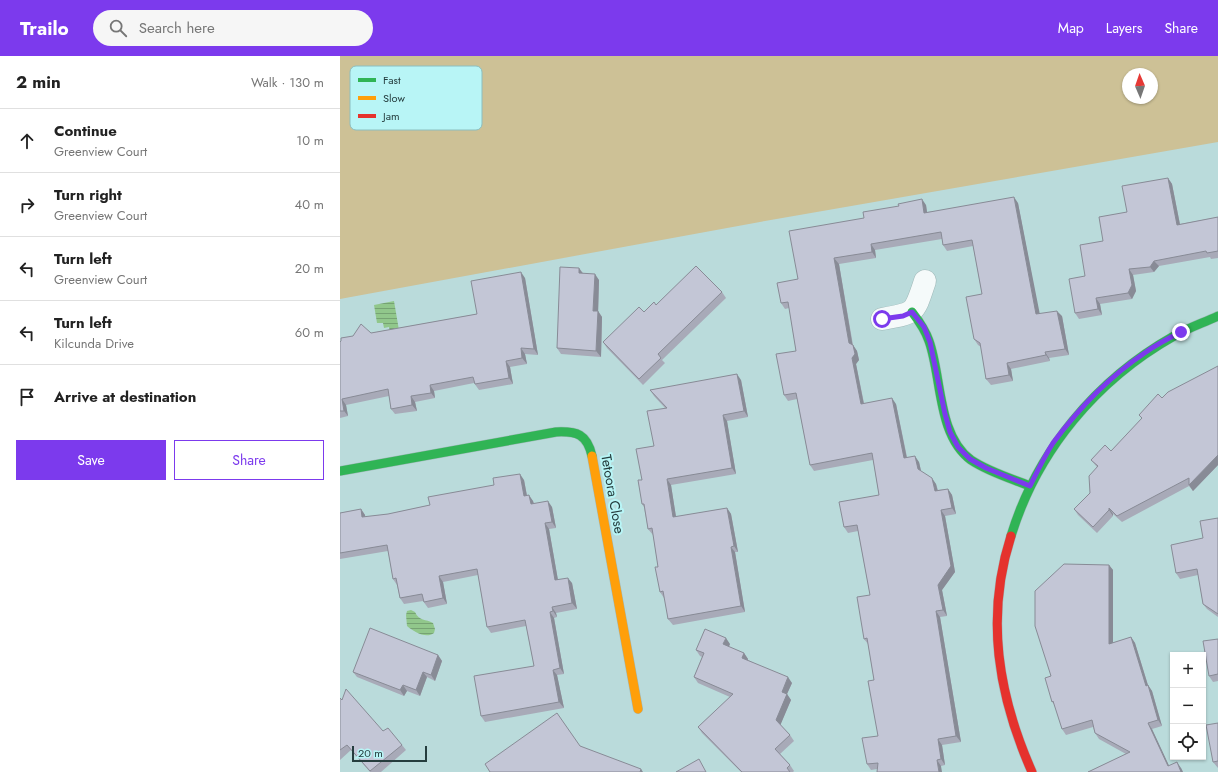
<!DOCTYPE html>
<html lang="en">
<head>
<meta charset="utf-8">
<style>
	body { margin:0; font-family:Jost,sans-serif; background:#f6f6f6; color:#222 }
	.controls { position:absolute; right:12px; bottom:12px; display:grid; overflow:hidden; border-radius:0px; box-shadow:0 1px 3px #0004 }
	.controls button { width:36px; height:36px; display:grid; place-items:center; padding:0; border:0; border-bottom:1px solid #e0e0e0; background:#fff; color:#222; font:20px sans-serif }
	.compass { position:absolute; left:782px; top:12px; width:36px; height:36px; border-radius:50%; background:#fff; box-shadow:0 1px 3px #0004; rotate:358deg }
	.scale { position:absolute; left:12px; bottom:10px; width:75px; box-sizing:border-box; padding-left:4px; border:2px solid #253d3e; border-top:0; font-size:11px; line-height:14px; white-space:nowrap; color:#253d3e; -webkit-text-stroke:3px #b8f5f6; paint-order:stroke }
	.stop { position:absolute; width:12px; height:12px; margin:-9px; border:3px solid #7c3aed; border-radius:50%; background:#fff }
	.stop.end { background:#7c3aed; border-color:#fff; box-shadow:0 1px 4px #0008 }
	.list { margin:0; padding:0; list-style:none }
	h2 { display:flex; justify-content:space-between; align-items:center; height:52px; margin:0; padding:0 16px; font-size:17px }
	h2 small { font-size:13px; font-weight:400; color:#767676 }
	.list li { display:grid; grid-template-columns:26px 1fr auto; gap:12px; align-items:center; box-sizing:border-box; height:64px; padding:0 16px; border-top:1px solid #e0e0e0 }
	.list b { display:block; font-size:15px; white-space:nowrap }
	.list p { margin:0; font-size:13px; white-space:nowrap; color:#767676 }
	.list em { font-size:13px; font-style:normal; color:#767676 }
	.actions { display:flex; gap:8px; padding:12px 16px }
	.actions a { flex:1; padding:9px 0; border:1px solid #7c3aed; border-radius:0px; text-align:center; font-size:14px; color:#7c3aed }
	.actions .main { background:#7c3aed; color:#fff }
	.icon { flex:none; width:22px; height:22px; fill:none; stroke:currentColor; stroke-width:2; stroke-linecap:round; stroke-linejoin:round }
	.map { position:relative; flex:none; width:878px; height:716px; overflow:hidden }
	header { display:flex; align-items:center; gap:24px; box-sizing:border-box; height:56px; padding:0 20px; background:#7c3aed; color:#fff }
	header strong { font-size:19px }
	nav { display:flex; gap:22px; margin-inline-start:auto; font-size:14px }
	.search { width:280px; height:36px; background:#f6f6f6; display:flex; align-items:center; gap:10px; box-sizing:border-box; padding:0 14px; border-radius:22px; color:#767676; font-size:15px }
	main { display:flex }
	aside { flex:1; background:#fff }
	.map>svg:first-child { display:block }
	.green { fill:#cdc196; fill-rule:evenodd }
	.water { fill:url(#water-rules) }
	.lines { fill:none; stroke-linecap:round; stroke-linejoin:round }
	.street-casing { stroke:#a0b9b9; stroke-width:23 }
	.fast-casing { stroke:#a0b9b9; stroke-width:10 }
	.slow-casing { stroke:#a0b9b9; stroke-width:10 }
	.jam-casing { stroke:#a0b9b9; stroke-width:10 }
	.street { stroke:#f5fafa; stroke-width:22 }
	.fast { stroke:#30b455; stroke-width:9 }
	.slow { stroke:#ff9f0a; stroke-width:9 }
	.jam { stroke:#e5322d; stroke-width:9 }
	.wall { fill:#a8aab8 }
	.shaded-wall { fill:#888b96 }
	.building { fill:#c3c6d6; stroke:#888b96 }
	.route { stroke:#7c3aed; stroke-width:5 }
	.labels { text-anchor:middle; stroke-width:4; stroke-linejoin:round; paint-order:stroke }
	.street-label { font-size:14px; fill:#253d3e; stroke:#b8f5f6 }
	.key { fill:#b8f5f6; stroke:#8cbebf; stroke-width:1 }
	.key-label { font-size:11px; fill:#253d3e }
</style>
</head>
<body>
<header>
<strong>Trailo</strong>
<div class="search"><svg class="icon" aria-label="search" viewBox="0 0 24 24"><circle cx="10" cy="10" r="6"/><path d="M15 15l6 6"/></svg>Search here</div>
<nav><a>Map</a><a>Layers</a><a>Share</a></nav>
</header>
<main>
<aside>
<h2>2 min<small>Walk · 130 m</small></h2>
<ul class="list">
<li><svg class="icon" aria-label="ahead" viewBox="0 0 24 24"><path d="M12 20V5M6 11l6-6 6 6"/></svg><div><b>Continue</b><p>Greenview Court</p></div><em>10 m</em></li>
<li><svg class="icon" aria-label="right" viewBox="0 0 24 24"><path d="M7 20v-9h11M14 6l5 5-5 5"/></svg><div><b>Turn right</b><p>Greenview Court</p></div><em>40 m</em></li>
<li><svg class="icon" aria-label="left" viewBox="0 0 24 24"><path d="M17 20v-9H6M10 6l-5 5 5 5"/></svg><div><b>Turn left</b><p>Greenview Court</p></div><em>20 m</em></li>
<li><svg class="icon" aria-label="left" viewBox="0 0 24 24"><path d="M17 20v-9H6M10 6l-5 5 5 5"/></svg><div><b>Turn left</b><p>Kilcunda Drive</p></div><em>60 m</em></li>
<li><svg class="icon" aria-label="arrive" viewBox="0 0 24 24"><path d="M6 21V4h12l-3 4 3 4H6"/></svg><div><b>Arrive at destination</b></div></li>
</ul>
<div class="actions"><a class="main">Save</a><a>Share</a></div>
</aside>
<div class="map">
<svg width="878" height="716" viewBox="0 0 878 716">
	<defs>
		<pattern id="water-rules" width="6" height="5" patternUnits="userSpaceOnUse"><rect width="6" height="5" fill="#91c78b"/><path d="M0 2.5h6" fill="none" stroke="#76a373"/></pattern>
	</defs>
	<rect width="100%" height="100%" fill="#badbdb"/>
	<path class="green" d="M0,0H878V86L425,165L0,243ZM788,18H812V42H788Z"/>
	<path class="water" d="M54,245L61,286L52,287L49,271L44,272L43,267H37L34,249Z
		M71,554L75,556C79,565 86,563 93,567L95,573L94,577C86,583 74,576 67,570L66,559L67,555Z"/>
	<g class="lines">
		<defs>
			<path id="street" d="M542,263C576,257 574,258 585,225"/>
			<path id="fast" d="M572,256C579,265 585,273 589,285C602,321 597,379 631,404C649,416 670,422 690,430
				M0,415L216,376C237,375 247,378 252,400
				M671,480C697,395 756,324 834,280C848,272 863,267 878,260"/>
			<path id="slow" d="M252,400L298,653"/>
			<path id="jam" d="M671,480C645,561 658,639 692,716"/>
		</defs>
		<use href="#street" class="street-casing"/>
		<use href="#fast" class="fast-casing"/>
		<use href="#slow" class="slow-casing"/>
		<use href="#jam" class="jam-casing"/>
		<use href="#street" class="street"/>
		<use href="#fast" class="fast"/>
		<use href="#slow" class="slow"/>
		<use href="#jam" class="jam"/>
	</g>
	<path class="wall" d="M828,122L832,128L840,168L878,161V202L871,203L870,201L819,210L814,216L793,219L796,235L792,243L760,248L762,259L739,263L735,257L745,220L763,185L787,156Z
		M678,147L699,258L722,260L729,299L709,302L710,305L671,313L673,325L651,329L646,323L641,291L638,289L634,283L642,238L633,190L607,195L603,189L602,183L535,194L536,202L499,208L513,289L517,295L519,304L516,308L524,347L556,348L567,401L579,406L581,415L596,428L598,434L608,433L612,439L616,458L605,460L615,516L602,534L607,560L600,561L621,686L602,689L605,709L601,710L537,713L531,714L527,708L538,680L534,624L528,588L524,583L530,539L518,475L508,477L504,471L539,439L533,404L474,415L470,409L457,343L448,345L444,339L456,295L449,252L445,253L441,247L458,223L524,162L586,149L587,156Z
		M239,212L243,217L259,224L258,255L262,261L261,301L221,298L217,292Z
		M185,222L198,299L185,298L187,308L170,311L173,328L139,334L134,327L94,335L95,342L75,346L77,355L55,358L51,353L49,340L6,349L8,360L0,362V286L31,277L137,258Z
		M382,236L386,242L322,304L325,307L303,329L267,292L263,286L304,256L316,249Z
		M878,310V409L853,435L849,430L782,466L773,458V460L757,477L738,459L734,453L750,437L757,411L751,404L771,395L802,363L799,359L822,342Z
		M401,324L408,361L387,365L396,418L331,429L336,461L387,452L391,458L398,496H395L405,556L333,569L328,563L325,542H324L320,536L318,511L313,479L308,473L304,451L302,448L314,390L325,352L314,340L310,334Z
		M184,424L187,439L193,445L194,447L212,451L216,472L209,473L218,524L232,527L237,553L216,557L217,561L214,562L224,618L217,619L224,652L145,666L141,660L194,610L186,570L151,577L147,571L138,519L103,526L107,548L88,552L83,545L64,548L60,542L57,529L53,523L48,495L0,503V457L21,453L25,459V461L48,458L90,449Z
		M878,462V561L867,553L863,548L858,519L840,523L836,517L863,482Z
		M769,509L773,514V587L791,581L795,587L808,629L812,635L822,670L812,673L829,710L841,712L843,716H748L786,698L759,683L755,677L753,671L726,679L722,673L715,649L712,646Z
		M878,583V625L873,626L869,620Z
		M390,588L389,591L404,597L408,603V604L452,627L447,638L451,644L440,669L450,679L454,685L440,698L450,709L454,715L453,716H401L362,677L358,671L390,641L358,627L354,621L362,601L360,600L356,594Z
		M98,599L102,605L95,625L87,621L80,640L67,635L64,640L17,621L13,616Z
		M0,642L2,644L43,675L62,689L66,694L41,716H30L11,694L0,704Z
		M878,667V712L873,706Z"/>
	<path class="shaded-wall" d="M828,122L832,128L841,174L837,169Z
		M674,141L678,147L701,264L696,258Z
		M582,143L586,149L588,163L584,157Z
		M531,188L535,194L536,202L532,196Z
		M494,202L499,208L513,292L509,287Z
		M814,205L819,210L814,216L810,211Z
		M239,212L243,218L239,217Z
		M789,213L793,219L796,235L792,243L788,237Z
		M181,216L185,222L198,299L194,293Z
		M255,218L259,224L258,260L253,255Z
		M756,242L760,248L762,259L758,253Z
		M258,255L262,261L261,301L256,295Z
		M717,255L722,260L729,299L725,293Z
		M513,289L517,295L519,304L516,308L525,354L521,348L512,302Z
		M181,292L185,298L187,308L182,302Z
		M705,296L709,302L710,305L706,299Z
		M166,305L170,311L173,328L169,322Z
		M667,307L671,313L673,325L669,319Z
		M397,318L401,324L408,361L404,355Z
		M90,329L94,335L95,342L91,337Z
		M71,340L75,346L77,355L72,349Z
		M552,342L556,348L568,408L564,402Z
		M2,343L6,349L8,360L4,355Z
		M383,359L387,365L396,418L392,412Z
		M878,399V409L853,435L849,429Z
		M575,400L579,406L582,419L578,413Z
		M180,418L184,424L188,446L184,440Z
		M592,422L596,428L599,441L595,435Z
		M327,423L331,429L337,467L333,461Z
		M608,433L612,439L616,458L612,452Z
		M189,439L193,445L195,454L191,448Z
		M208,445L212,451L216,472L212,466Z
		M387,452L391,458L398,496L394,490Z
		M769,452L773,458V460L769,454Z
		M21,453L25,459L26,467L22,461Z
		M601,454L605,460L615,516L602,534L607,560L603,554L598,529Z
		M205,467L209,473L219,530L215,524Z
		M391,491L395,496L405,556L401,550Z
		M769,509L773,514V594L769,588Z
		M99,520L103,526L107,548L103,542Z
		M228,522L232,527L237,553L232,547Z
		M212,551L216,557L217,561L213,555Z
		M596,555L600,561L621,686L616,680Z
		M210,556L214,562L224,618L220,612Z
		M791,581L795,587L810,636L806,630Z
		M386,582L390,588L387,594L383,588Z
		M404,597L408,603L406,608L402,602Z
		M98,599L102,605L95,625L91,619Z
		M213,614L217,619L224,652L219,646Z
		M83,616L87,621L80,640L76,634Z
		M448,621L452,627L447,638L451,644L440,670L436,664L442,636Z
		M63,629L67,635L64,640L60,634Z
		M808,629L812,635L822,670L818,664Z
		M808,667L812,673L832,716L828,710Z
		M598,683L602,689L605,709L601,703Z
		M597,704L601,710L602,716H599Z
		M837,706L841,712L843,716H841Z
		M301,713L303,716H300Z"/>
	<path class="building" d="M828,122L837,169L878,161V195L867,197L866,195L814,205L810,211L789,213L792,229L788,237L756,242L758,253L735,257L729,223L745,220L740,189L763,185L759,161L787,156L782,130Z
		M674,141L696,258L717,255L725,293L705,296L706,299L667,307L669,319L646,323L640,287L634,283L626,241L642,238L632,184L603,189L601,176L531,188L532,196L494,202L509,287L513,289L515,298L512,302L521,348L552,342L564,402L575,400L578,413L592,422L595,435L608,433L612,452L601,454L611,510L598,529L603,554L596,555L616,680L598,683L601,703L597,704L599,716H537L538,707L527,708L522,682L538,680L528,625L534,624L527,582L524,583L517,541L530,539L517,469L504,471L499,446L539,439L532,397L470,409L456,337L444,339L436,298L456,295L448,246L441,247L437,227L458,223L449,175L524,162L523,156L559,150L558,148L582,143L584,157Z
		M356,210L382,236L318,298L321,302L299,323L263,286L299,251L304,256L314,246L316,249Z
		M220,211L239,212V217L255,218L253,255H258L256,295L217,292Z
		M181,216L194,293L181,292L182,302L166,305L169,322L135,328L133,321L90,329L91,337L71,340L72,349L51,353L48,333L2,343L4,355H0V286L1,285V282L13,280L21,268L31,277L137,258L131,225Z
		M878,310V399L849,429V422L777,460L769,452V454L753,471L734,453L750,437L749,420L758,410L751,404L765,389L771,395L802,362L799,359L818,338L822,342L828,336Z
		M397,318L404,355L383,359L392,412L327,423L333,461L387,452L394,490L391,491L401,550L328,563L323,535L320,536L315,511H318L312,472L308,473L304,448H302L298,424H302L296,393L314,390L307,355L327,352L310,334Z
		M180,418L184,440L189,439L191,448L208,445L212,466L205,467L215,524L228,522L232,547L212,551L213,555L210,556L220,612L213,614L219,646L141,660L134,620L194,610L185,564L147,571L137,513L99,520L103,542L84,546L82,538L60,542L56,522L53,523L47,489L0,497V457L21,453L22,461L48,458L90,449L88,441L154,429L153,422Z
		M878,462V558L863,548L857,513L836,517L831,489L863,482L860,465Z
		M724,508L769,509V588L791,581L806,630L808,629L818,664L808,667L828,710L837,706L841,716H748L790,696L755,677L752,664L722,673L713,645L712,646L705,622L711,620L695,570V535Z
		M30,572L98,599L91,619L83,616L76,634L63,629L60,634L13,616Z
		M365,573L386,582L383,588L404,597L402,602L448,621L442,636L447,638L436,664L450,679L435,693L450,709L447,712L450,716H402L358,671L393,638L354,621L364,597L356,594Z
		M878,583V618L869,620L863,585Z
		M6,633L43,675L48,672L62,689L30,715L7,689L0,694V642L2,644Z
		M217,657L240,690L301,713L300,716H150L145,708Z
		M878,667V705L873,706L866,669Z
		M359,703L366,716H336Z"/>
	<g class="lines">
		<path class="route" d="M542,263L563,260L572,256L584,271L590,286L605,358L610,376L618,391L630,403L646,412L690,430C697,416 704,401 713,387C739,352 770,320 806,296C817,288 829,282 841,276"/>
	</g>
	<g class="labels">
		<g class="street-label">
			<text transform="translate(273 438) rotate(80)" y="5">Tetoora Close</text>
		</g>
	</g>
	<rect x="10" y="10" width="132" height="64" rx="6" class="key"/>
	<rect x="18" y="22" width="18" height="4" fill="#30b455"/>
	<rect x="18" y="40" width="18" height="4" fill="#ff9f0a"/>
	<rect x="18" y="58" width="18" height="4" fill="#e5322d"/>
	<g class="key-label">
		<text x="43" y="28">Fast</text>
		<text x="43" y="46">Slow</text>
		<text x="43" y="64">Jam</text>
	</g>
</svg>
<div class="controls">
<button>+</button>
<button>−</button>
<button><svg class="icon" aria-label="locate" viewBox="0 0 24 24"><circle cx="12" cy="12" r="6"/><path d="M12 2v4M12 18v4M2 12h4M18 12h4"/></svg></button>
</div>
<svg class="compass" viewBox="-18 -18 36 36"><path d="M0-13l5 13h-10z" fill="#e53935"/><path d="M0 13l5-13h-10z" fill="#767676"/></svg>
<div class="scale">20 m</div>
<div class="stop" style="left:542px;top:263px"></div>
<div class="stop end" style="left:841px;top:276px"></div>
</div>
</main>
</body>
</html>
